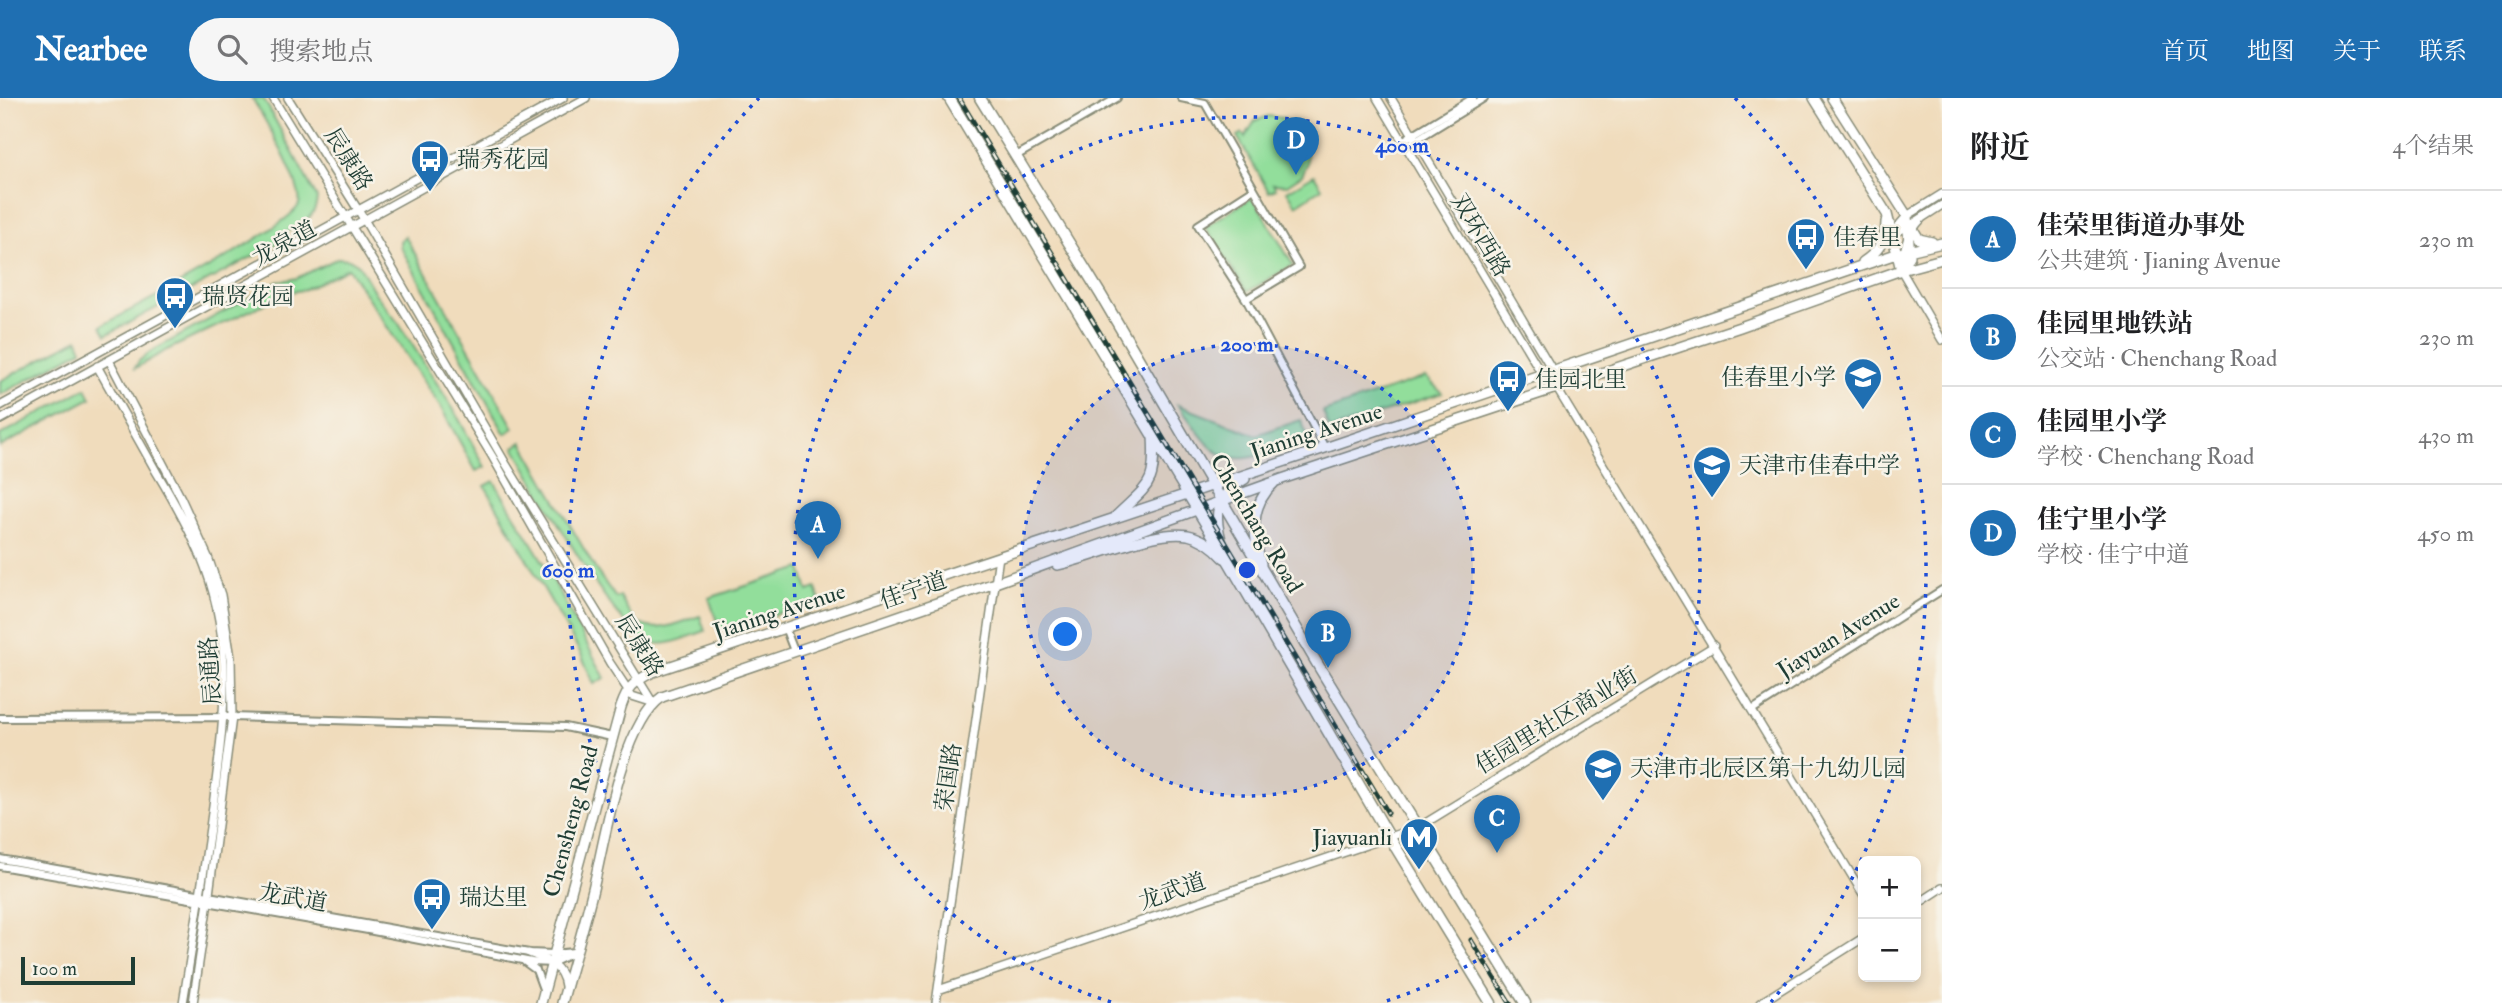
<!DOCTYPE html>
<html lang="zh">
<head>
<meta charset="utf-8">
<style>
	body { margin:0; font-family:"IM FELL Double Pica","Noto Serif SC",serif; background:#f6f6f6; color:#202124 }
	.controls { position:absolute; right:21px; bottom:21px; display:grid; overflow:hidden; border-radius:10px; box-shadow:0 4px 10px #0003 }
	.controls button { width:63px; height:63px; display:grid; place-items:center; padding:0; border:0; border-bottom:2px solid #e0e0e0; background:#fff; color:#202124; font:35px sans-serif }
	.scale { position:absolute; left:21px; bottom:18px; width:114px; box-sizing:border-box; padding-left:7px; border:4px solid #1f3d34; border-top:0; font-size:19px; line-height:24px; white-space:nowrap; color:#1f3d34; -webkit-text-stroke:5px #f7f3e8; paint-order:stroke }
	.you { position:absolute; left:1066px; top:537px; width:24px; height:24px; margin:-18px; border:5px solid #fff; border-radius:50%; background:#1a73e8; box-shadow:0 0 0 10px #1a73e833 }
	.badge { display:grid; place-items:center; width:46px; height:46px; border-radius:50%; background:#1f6fb2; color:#fff; font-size:23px; font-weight:700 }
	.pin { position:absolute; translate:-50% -58px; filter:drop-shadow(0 2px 4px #0008) }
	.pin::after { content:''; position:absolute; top:37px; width:24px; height:21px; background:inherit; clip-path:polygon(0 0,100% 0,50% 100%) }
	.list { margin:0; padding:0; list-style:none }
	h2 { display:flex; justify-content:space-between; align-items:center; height:91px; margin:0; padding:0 28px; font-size:30px }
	h2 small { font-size:23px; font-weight:400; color:#757577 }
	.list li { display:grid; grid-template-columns:46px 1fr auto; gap:21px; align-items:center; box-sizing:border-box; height:98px; padding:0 28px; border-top:2px solid #e0e0e0 }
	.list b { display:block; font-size:26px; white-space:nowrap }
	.list p { margin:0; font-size:23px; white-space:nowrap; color:#757577 }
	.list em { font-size:23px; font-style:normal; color:#757577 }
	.icon { flex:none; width:38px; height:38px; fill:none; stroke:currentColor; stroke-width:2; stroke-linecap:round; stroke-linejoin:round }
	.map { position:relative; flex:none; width:1942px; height:905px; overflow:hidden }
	header { display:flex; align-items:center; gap:42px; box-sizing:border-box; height:98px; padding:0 35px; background:#1f6fb2; color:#fff }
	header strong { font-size:33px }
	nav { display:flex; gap:38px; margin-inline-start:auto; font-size:24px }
	.search { width:490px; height:63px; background:#f6f6f6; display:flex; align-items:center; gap:18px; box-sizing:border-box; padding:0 24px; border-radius:38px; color:#757577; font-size:26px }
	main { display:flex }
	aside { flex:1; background:#fff }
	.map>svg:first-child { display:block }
	.green { fill:#92de9b; stroke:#588e68; stroke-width:2 }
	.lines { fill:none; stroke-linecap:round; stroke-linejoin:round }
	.minor-casing { stroke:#888c78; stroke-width:10 }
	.tertiary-casing { stroke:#888c78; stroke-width:10 }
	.secondary-casing { stroke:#888c78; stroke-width:12 }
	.primary-casing { stroke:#888c78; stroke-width:13 }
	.minor { stroke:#fff; stroke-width:6 }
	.tertiary { stroke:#fff; stroke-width:7 }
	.secondary { stroke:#fff; stroke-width:9 }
	.primary { stroke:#fff; stroke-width:10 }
	.rail-casing { stroke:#1f3d34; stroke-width:5 }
	.rail { stroke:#f7f3e8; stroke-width:2.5; stroke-dasharray:8; stroke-linecap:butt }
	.ring { fill:none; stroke:#1d4ed8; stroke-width:3.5; stroke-dasharray:3.5 7 }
	.labels { text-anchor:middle; stroke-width:5; stroke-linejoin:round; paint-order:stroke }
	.street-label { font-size:23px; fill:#1f3d34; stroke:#f7f3e8 }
	.poi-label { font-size:23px; fill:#1f3d34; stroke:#f7f3e8; text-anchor:start }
	.centre { fill:#1d4ed8; stroke:#f7f3e8; stroke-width:3.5 }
	.ring-label { font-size:21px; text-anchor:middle; font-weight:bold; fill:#1d4ed8; stroke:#f7f3e8; stroke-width:5; stroke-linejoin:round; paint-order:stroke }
</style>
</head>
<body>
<header>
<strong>Nearbee</strong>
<div class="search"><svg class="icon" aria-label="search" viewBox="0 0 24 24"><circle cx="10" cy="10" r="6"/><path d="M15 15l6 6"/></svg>搜索地点</div>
<nav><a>首页</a><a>地图</a><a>关于</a><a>联系</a></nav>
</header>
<main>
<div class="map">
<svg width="1942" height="905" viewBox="0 0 1942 905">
	<rect width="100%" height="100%" fill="#f7f3e8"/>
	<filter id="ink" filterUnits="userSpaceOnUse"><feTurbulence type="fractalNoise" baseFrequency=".0143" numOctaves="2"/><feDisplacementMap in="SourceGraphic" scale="14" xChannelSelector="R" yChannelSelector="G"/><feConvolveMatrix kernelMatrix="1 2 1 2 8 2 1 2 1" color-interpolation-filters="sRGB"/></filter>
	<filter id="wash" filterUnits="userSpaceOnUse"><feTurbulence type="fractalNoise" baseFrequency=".00686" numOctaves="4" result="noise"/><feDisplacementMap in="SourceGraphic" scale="28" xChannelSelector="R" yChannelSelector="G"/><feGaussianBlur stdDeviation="1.57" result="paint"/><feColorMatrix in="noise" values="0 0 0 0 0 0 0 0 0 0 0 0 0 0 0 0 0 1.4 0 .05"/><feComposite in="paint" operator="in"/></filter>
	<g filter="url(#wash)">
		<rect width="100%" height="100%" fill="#f0dcbc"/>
		<path class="green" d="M252,0L264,1L317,100C315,129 290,124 276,146L106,237L101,228C130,212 293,128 299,106C304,88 263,18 252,0Z
			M1268,18L1283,20L1289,25L1307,56V66L1302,77L1287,87L1273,86L1276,91L1269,94L1237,38L1242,35L1245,39L1255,23Z
			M1314,77L1322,90L1296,107L1287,93Z
			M1253,99L1293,167L1247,194L1205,129Z
			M405,138L514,330L505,336L400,148V143Z
			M338,160L349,161L359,167L375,195L399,226L454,312L485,369L476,373L441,310L348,170L303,192L289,194L167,252L134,271L139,263L150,254L277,184L297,180Z
			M78,241L82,252L0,297V283Z
			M1426,279L1442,295L1330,332L1323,314Z
			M86,290L91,300L0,349V337Z
			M1178,307L1256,337L1301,322L1308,339C1278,350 1236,376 1209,347C1198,335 1189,321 1178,307Z
			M522,344L596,472L616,500L620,498C624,505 629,516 635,522C653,539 680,524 700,518L705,533C687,539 667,550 648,544C616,534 535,385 514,349Z
			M494,383L545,467L605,580L594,586L581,556L485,388Z
			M801,470L808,493L816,490L820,503L759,521L719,530L709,500Z"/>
	</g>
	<g filter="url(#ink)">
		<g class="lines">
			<defs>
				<path id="minor" d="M1181,0L1205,5L1299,169L1246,201
					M1402,43L1473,0
					M1406,48L1484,0
					M1016,58L1117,0
					M1254,91L1198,127L1246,201L1325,350
					M786,532L794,553
					M1752,612L1942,492
					M0,620L232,619L565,629L612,639
					M0,761L529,855L553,856L574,854
					M0,768L368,832L532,864L552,865L575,854
					M525,864L536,872L543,891"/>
				<path id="tertiary" d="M273,0L492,358L610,565L632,598L654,605
					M288,0L365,123L506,366L653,605
					M1377,0L1542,276L1556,289
					M1391,0L1553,273L1556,289L1863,796
					M1892,135L1907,118L1942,96
					M1894,135L1911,127L1942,107
					M1905,169C1902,148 1908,135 1922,120
					M1901,172L1942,242
					M109,262L181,400L208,459L221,497L231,560L232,619L208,804L193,905
					M97,268C117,304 137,339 157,375C175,405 193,437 205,469C234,549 224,619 214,700C205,769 194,837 183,905
					M0,308L563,0
					M0,322L586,0
					M1916,807L1942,790
					M529,855C548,862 562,867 565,888
					M938,892L1419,729L1714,548
					M936,905L999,458
					M1760,905L1863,840"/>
				<path id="secondary" d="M1814,0L1887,116L1901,172
					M1832,0L1907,118L1910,158L1902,171
					M1910,126L1919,141L1932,144
					M1863,164C1878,154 1886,143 1886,124
					M1116,418C1150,385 1156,388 1153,338
					M1224,452C1213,419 1213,399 1245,381
					M1261,466C1253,436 1249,408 1274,385
					M1057,467C1093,460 1154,431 1188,437C1202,440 1215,450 1224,460
					M541,905L621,609C628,589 633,584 653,574L1325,350L1896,156L1942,145
					M562,905C572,868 583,832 592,795C604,748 621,627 662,599L995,485L1282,381L1740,229L1901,172L1942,161"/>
				<path id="primary" d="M949,0L1229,464L1390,740L1491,905
					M980,0L1101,197L1321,572L1525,905"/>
			</defs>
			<use href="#minor" class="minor-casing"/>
			<use href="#tertiary" class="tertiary-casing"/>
			<use href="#secondary" class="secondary-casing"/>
			<use href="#primary" class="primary-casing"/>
			<use href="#minor" class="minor"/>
			<use href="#tertiary" class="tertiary"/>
			<use href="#secondary" class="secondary"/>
			<use href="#primary" class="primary"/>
			<defs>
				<path id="rail" d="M959,0L1388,715
					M1471,842L1510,905"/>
			</defs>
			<use href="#rail" class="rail-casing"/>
			<use href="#rail" class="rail"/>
		</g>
	</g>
	<circle cx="1247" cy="472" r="226" fill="#1d4ed8" fill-opacity=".12"/>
	<g class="ring">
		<circle cx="1247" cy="472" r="226"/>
		<path d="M1111 904A453 453 0 1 1 1383 904"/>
		<path d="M723 904A679 679 0 0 1 759 0M1735 0A679 679 0 0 1 1771 904"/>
	</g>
	<defs>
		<symbol id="bus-pin" viewBox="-11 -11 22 30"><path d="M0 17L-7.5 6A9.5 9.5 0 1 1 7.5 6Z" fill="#1f6fb2" stroke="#f7f3e8"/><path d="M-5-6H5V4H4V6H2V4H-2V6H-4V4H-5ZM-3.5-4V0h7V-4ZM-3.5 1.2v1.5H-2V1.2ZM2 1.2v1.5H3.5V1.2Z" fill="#fff"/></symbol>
		<symbol id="school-pin" viewBox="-11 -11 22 30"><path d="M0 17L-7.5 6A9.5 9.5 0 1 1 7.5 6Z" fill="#1f6fb2" stroke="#f7f3e8"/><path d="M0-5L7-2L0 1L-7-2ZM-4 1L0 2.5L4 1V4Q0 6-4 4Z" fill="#fff"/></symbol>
		<symbol id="metro-pin" viewBox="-11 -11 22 30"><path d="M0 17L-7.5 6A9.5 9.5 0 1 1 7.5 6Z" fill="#1f6fb2" stroke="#f7f3e8"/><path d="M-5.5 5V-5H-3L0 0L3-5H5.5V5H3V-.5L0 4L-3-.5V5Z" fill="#fff"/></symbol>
	</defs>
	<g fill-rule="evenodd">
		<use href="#bus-pin" x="408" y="39" width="44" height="60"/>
		<use href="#bus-pin" x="1784" y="117" width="44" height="60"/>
		<use href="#bus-pin" x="153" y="176" width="44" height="60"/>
		<use href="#school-pin" x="1841" y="257" width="44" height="60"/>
		<use href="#bus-pin" x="1486" y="259" width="44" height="60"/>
		<use href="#school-pin" x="1690" y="345" width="44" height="60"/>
		<use href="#school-pin" x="1581" y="648" width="44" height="60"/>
		<use href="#metro-pin" x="1397" y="717" width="44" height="60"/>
		<use href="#bus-pin" x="410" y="777" width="44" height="60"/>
	</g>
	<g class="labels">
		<g class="street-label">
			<text transform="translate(349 61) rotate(58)" y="8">辰康路</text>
			<text transform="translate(1481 137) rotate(59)" y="8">双环西路</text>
			<text transform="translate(284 145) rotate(-29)" y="8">龙泉道</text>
			<text transform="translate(1316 333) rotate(-18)" y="8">Jianing Avenue</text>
			<text transform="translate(1257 425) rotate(59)" y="8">Chenchang Road</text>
			<text transform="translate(913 492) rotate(-19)" y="8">佳宁道</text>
			<text transform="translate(779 513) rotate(-18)" y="8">Jianing Avenue</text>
			<text transform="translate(1838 537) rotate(-32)" y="8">Jiayuan Avenue</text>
			<text transform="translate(640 547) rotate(58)" y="8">辰康路</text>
			<text transform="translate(210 573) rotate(-94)" y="8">辰通路</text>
			<text transform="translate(1556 622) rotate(-31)" y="8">佳园里社区商业街</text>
			<text transform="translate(948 679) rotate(-82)" y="8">荣国路</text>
			<text transform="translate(570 723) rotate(-75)" y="8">Chensheng Road</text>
			<text transform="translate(1172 793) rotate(-19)" y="8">龙武道</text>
			<text transform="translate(293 799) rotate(10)" y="8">龙武道</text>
		</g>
		<g class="poi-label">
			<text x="457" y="69">瑞秀花园</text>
			<text x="1833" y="147">佳春里</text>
			<text x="202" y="206">瑞贤花园</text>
			<text x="1836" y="287" text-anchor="end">佳春里小学</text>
			<text x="1535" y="289">佳园北里</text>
			<text x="1739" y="375">天津市佳春中学</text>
			<text x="1630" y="678">天津市北辰区第十九幼儿园</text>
			<text x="1392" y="747" text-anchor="end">Jiayuanli</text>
			<text x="459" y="807">瑞达里</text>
		</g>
	</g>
	<circle cx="1247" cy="472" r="10" class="centre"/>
	<g class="ring-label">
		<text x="1402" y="54">400 m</text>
		<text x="1247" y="253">200 m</text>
		<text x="568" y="479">600 m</text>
	</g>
</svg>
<div class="controls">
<button>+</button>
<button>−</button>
</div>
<div class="scale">100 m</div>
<div class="you"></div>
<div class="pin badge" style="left:818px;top:461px">A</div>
<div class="pin badge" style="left:1328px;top:570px">B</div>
<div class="pin badge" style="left:1497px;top:755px">C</div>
<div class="pin badge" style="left:1296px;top:77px">D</div>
</div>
<aside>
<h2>附近<small>4个结果</small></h2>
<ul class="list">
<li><span class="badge">A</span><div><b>佳荣里街道办事处</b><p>公共建筑 · Jianing Avenue</p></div><em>230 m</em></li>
<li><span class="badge">B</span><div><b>佳园里地铁站</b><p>公交站 · Chenchang Road</p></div><em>230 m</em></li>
<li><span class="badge">C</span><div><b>佳园里小学</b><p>学校 · Chenchang Road</p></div><em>430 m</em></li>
<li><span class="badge">D</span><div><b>佳宁里小学</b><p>学校 · 佳宁中道</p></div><em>450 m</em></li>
</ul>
</aside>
</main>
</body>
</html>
